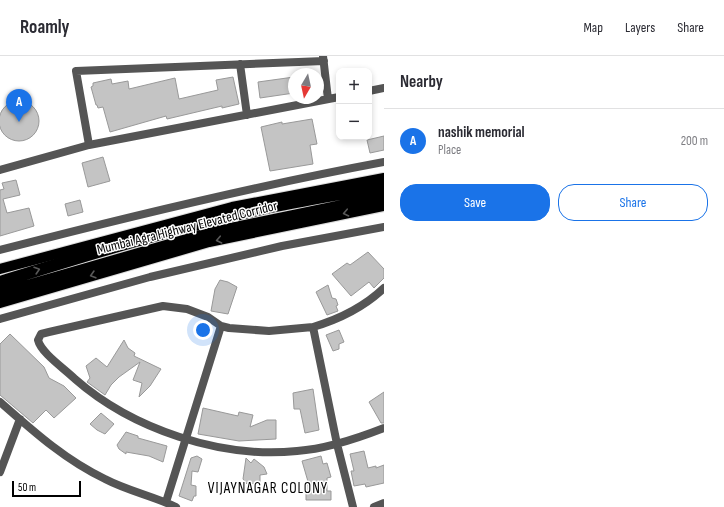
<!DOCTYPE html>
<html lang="en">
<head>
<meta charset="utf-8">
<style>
	body { margin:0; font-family:"Sofia Sans Condensed",sans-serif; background:#f7f7f7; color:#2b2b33 }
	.controls { position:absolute; right:12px; top:12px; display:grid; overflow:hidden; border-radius:8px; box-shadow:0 2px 6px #0003 }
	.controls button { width:36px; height:36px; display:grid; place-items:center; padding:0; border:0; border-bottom:1px solid #e1e1e2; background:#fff; color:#2b2b33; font:20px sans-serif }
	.compass { position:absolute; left:288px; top:12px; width:36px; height:36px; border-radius:50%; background:#fff; box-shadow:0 2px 6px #0003; rotate:189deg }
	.scale { position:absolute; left:12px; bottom:10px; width:69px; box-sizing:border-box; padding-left:4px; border:2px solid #000; border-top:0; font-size:11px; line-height:14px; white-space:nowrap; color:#000; -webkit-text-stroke:3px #fff; paint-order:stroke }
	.you { position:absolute; left:203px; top:274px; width:14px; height:14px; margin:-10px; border:3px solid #fff; border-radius:50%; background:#1a73e8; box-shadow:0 0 0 6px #1a73e833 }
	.badge { display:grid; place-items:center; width:26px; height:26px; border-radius:50%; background:#1a73e8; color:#fff; font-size:13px; font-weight:700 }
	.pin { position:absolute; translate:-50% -33px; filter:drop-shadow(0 1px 2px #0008) }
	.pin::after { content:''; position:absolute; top:21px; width:14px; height:12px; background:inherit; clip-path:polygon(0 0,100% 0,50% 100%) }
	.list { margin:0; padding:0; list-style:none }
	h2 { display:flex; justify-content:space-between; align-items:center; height:52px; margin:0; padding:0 16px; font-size:17px }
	h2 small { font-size:13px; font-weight:400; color:#7c7c81 }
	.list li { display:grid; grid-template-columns:26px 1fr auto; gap:12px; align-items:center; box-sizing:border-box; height:64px; padding:0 16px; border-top:1px solid #e1e1e2 }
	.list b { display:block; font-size:15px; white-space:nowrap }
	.list p { margin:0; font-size:13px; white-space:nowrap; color:#7c7c81 }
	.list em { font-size:13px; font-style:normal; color:#7c7c81 }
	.actions { display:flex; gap:8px; padding:12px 16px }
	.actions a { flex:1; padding:9px 0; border:1px solid #1a73e8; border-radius:16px; text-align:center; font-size:14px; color:#1a73e8 }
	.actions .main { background:#1a73e8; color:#fff }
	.map { position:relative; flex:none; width:384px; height:451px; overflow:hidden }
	header { display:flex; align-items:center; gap:24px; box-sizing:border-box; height:56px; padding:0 20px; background:#fff; border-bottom:1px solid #e1e1e2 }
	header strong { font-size:19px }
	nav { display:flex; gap:22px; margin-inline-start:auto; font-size:14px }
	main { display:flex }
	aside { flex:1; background:#fff }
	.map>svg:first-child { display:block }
	.building { fill:#c4c4c4; stroke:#999 }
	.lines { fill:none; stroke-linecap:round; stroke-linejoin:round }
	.primary-casing { stroke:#dbdbdb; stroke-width:12 }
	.motorway-casing { stroke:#dbdbdb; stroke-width:14 }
	.minor { stroke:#555; stroke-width:8 }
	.tertiary { stroke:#555; stroke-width:8 }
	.primary { stroke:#000; stroke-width:10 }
	.motorway { stroke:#000; stroke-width:12 }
	.oneway { stroke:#595959 }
	.labels { text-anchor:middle; stroke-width:3; stroke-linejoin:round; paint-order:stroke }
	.street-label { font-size:14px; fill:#000; stroke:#fff }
	.neighbourhood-label { font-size:15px; letter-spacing:1px; fill:#000; stroke:#fff }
</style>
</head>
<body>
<header>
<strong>Roamly</strong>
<nav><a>Map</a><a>Layers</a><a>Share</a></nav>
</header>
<main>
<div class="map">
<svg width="384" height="451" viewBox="0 0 384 451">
	<rect width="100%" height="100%" fill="#fff"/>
	<path class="building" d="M233,21L239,48L222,52V50L167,63L166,60L110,76L103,51L98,52L97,49H96L91,31L93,30V27L111,23L112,28L128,25L129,33L175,22L179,43L218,34L216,24Z
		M294,21V37L260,42L258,26Z
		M-1 65a20 20 0 1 1 40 0a20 20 0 1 1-40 0Z
		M312,63L317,88L310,89L313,108L270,115L261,71L282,66V68Z
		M384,80V94L370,97L367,84Z
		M103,101L110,125L88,131L82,107Z
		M16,124L20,139L3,143L7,157L29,152L34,170L0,180V134L4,133L2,127Z
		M80,144L83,156L68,160L65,148Z
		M368,196L384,213V222L374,232L369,226L351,240L332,218L347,207L350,209Z
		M220,224L228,226L237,231L228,258L211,255L215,233Z
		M328,229L332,242L336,243L338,249L336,250L338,255L327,259L316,236Z
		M339,274L344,286L339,288V293L333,295L326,279Z
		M10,278L44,311L49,322L64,330L76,342L54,362L46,354L33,367L0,339V288Z
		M124,284L128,292L135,297L134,300L161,313L150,330L139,341L142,327L133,324L140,306L119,321L111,329L105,339L87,326L90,322L86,310L96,302L107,311Z
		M313,333L319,374L305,377L300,353H294L293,337Z
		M384,336V367H381L369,346Z
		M203,352L238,360L239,356L253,359L250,371L267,364H276V383L239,385L198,378Z
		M101,357L114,368L105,378L97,374L90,368Z
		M126,376L138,380V382L167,390L163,406L149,400L126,396V398L119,393L117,389Z
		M364,395L368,412L376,410V412L384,409V427L366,431L365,428L354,430L351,415H354L350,398Z
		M197,400L202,403L198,416L192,415L191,429L196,430V440H194L192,445L179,440L191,402Z
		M321,400L323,408L327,407L331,421L327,422V435H331V444H306V429H309L302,405Z
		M246,402L251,407L254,403L264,411L267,418L260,419V427L247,428L243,423Z"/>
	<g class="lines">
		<defs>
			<path id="primary" d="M0,213L232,151L384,122
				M0,247L209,186L384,150"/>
			<path id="motorway" d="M0,226C87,199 173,172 262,153C302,144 343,138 384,130
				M0,238L211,177L384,141"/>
		</defs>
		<use href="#primary" class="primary-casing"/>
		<use href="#motorway" class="motorway-casing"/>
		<path class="minor" d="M323,0L328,43
			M240,8L247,59
			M369,35L384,32
			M89,89L76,15L324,5
			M0,114L89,89L339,41
			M313,271C340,263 363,252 384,232
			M0,346C33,375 65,404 105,423C128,435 153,440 176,451
			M0,416L20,363
			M166,446L221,270
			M353,451L337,388L313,271L269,275L229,272L221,270L208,261L187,253L163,250L49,276L41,278L38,284C41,297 65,313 75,323C132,373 221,403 297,395C326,393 356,383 384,372
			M374,451L384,447"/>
		<path class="tertiary" d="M0,194C127,161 255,130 384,106
			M0,263L150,221L282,190L384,171"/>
		<use href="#primary" class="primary"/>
		<use href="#motorway" class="motorway"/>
	</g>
	<defs><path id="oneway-chevron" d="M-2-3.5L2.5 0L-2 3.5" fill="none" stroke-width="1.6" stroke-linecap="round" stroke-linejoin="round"/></defs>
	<g class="oneway">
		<use href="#oneway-chevron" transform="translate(346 157) rotate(168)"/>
		<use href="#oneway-chevron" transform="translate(219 184) rotate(168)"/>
		<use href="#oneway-chevron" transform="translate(37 214) rotate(-17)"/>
		<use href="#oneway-chevron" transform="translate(93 219) rotate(164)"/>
	</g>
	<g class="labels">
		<g class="street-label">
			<text transform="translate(187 171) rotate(-14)" y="5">Mumbai Agra Highway Elevated Corridor</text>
		</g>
		<g class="neighbourhood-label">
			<text x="268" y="437">VIJAYNAGAR COLONY</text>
		</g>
	</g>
</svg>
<div class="controls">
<button>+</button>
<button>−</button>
</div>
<svg class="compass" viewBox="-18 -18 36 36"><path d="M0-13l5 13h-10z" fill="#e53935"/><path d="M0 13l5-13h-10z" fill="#7c7c81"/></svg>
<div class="scale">50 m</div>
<div class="you"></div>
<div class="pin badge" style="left:19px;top:66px">A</div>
</div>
<aside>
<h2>Nearby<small></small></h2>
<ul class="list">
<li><span class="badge">A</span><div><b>nashik memorial</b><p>Place</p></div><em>200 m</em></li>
</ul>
<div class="actions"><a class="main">Save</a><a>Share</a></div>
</aside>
</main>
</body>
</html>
